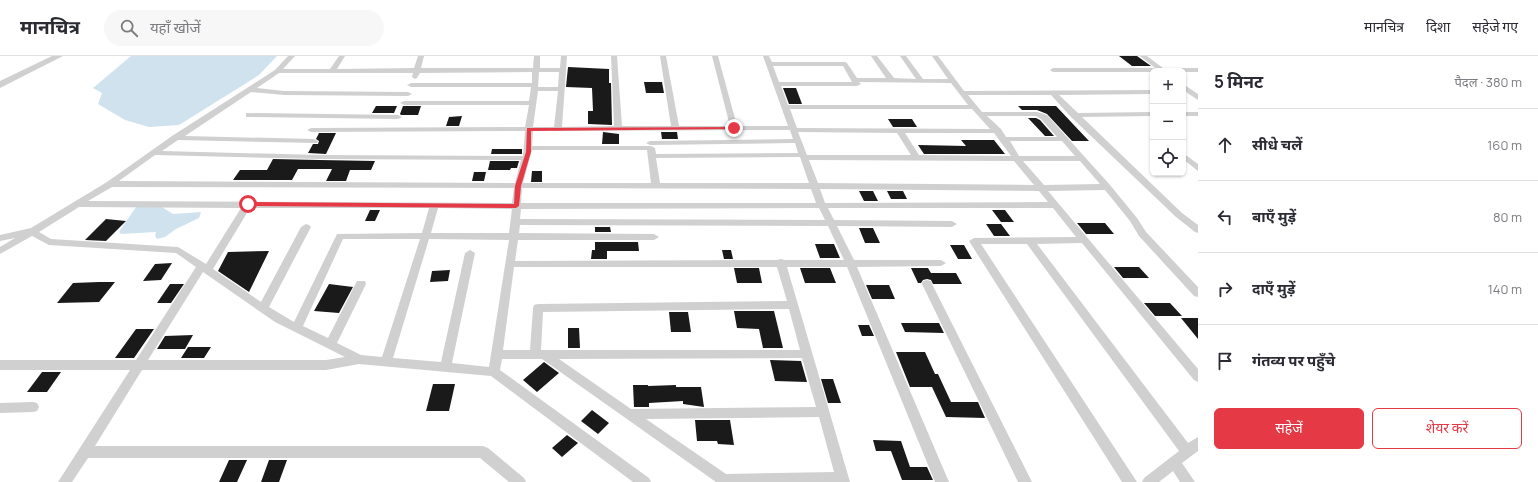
<!DOCTYPE html>
<html lang="hi">
<head>
<meta charset="utf-8">
<style>
	body { margin:0; font-family:Manrope,"Noto Sans Devanagari",sans-serif; background:#f7f7f7; color:#2b2b33 }
	.controls { position:absolute; right:12px; top:12px; display:grid; overflow:hidden; border-radius:6px; box-shadow:0 1px 3px #0004 }
	.controls button { width:36px; height:36px; display:grid; place-items:center; padding:0; border:0; border-bottom:1px solid #e1e1e2; background:#fff; color:#2b2b33; font:20px sans-serif }
	.stop { position:absolute; width:12px; height:12px; margin:-9px; border:3px solid #e63946; border-radius:50%; background:#fff }
	.stop.end { background:#e63946; border-color:#fff; box-shadow:0 1px 4px #0008 }
	.list { margin:0; padding:0; list-style:none }
	h2 { display:flex; justify-content:space-between; align-items:center; height:52px; margin:0; padding:0 16px; font-size:17px }
	h2 small { font-size:13px; font-weight:400; color:#7c7c81 }
	.list li { display:grid; grid-template-columns:26px 1fr auto; gap:12px; align-items:center; box-sizing:border-box; height:72px; padding:0 16px; border-top:1px solid #e1e1e2 }
	.list b { display:block; font-size:15px; white-space:nowrap }
	.list em { font-size:13px; font-style:normal; color:#7c7c81 }
	.actions { display:flex; gap:8px; padding:12px 16px }
	.actions a { flex:1; padding:9px 0; border:1px solid #e63946; border-radius:6px; text-align:center; font-size:14px; color:#e63946 }
	.actions .main { background:#e63946; color:#fff }
	.icon { flex:none; width:22px; height:22px; fill:none; stroke:currentColor; stroke-width:2; stroke-linecap:round; stroke-linejoin:round }
	.map { position:relative; flex:none; width:1198px; height:426px; overflow:hidden }
	header { display:flex; align-items:center; gap:24px; box-sizing:border-box; height:56px; padding:0 20px; background:#fff; border-bottom:1px solid #e1e1e2 }
	header strong { font-size:19px }
	nav { display:flex; gap:22px; margin-inline-start:auto; font-size:14px }
	.search { width:280px; height:36px; background:#f7f7f7; display:flex; align-items:center; gap:10px; box-sizing:border-box; padding:0 14px; border-radius:22px; color:#7c7c81; font-size:15px }
	main { display:flex }
	aside { flex:1; background:#fff }
	.map>svg:first-child { display:block }
	.water { fill:#cfe2ee }
	.building { fill:#1a1a1a }
	.lines { fill:none; stroke-linecap:round; stroke-linejoin:round }
	.minor { fill:#d0d0d0; fill-rule:evenodd }
	.tertiary { fill:#d0d0d0; fill-rule:evenodd }
	.route { fill:#e63946 }
</style>
</head>
<body>
<header>
<strong>मानचित्र</strong>
<div class="search"><svg class="icon" aria-label="search" viewBox="0 0 24 24"><circle cx="10" cy="10" r="6"/><path d="M15 15l6 6"/></svg>यहाँ खोजें</div>
<nav><a>मानचित्र</a><a>दिशा</a><a>सहेजे गए</a></nav>
</header>
<main>
<div class="map">
<svg width="1198" height="426" viewBox="0 0 1198 426">
	<rect width="100%" height="100%" fill="#fff"/>
	<path class="water" d="M131,0H277L259,19L179,69L149,71L125,64L98,48L102,37L93,32Z
		M138,148L162,151L173,158L201,156L199,162L176,173L165,181L157,183L155,180L156,176L121,178L119,176Z"/>
	<path class="building" d="M1119,0H1137L1151,10H1132Z
		M568,11L609,13V27H611L612,69L588,68V55H593L592,32L566,31Z
		M644,26H662L664,37H646Z
		M783,32H796L802,48H789Z
		M376,50H397L394,57H372Z
		M403,50H421L418,59H401L400,58Z
		M1018,50H1056L1089,85H1072L1047,58L1037,54H1022Z
		M462,60L459,70H446L449,61Z
		M1028,62H1036L1040,64L1054,80H1045Z
		M888,63H912L917,71H893Z
		M603,76L619,78V88H602Z
		M661,76H677L678,83H662Z
		M319,77H336L326,98L308,97L313,88H318L319,85L316,83Z
		M961,84H994L1005,98H924L918,89L966,90Z
		M492,93H522V98H491Z
		M273,103L319,104L375,105L371,114H350L346,125H326L332,113H298L292,124H233L240,114H267Z
		M490,105H519L517,112H511L510,114H488Z
		M532,115H542V126H531Z
		M474,116H486L484,125H472Z
		M859,135H873L878,145H864Z
		M887,135H903L907,143H891Z
		M370,154H380L375,165H365Z
		M992,154H1005L1014,166H1001Z
		M106,163L126,165L106,185L85,184Z
		M1077,167H1105L1114,178H1086Z
		M986,168H1001L1010,180H994Z
		M595,171H610L611,176H595Z
		M859,172H873L880,187H865Z
		M595,186H638L639,195H607V203H591L592,194H595Z
		M815,188H834L840,202H820Z
		M950,189H964L972,203H958Z
		M722,194H731L733,203H724Z
		M269,195L249,236L218,215L228,196Z
		M172,207L161,224L143,225L155,208Z
		M1114,211H1139L1149,222H1123Z
		M734,212H759L762,227H737Z
		M800,212H830L836,227H805Z
		M911,212H928L931,217H956L962,228H933L931,224L927,223L923,224L921,227H918Z
		M450,214L448,225L430,226L432,215Z
		M99,226H115L99,246L57,247L73,227Z
		M170,228H184L171,247H157Z
		M329,228L353,231L339,257L314,255Z
		M866,229H889L895,243H872Z
		M1144,247H1170L1182,260H1155Z
		M734,255H774L783,292H763L759,273L737,272Z
		M669,256H688L691,276H671Z
		M1181,262H1198V283Z
		M901,267H939L944,277L905,276Z
		M858,269H869L874,280H862Z
		M568,272H579L580,292H568Z
		M136,273H154L134,302H115Z
		M193,279L185,293H157L165,280Z
		M188,291H211L204,302H181Z
		M896,296H925L935,318H938L951,346H978L985,362L946,361L932,331H910Z
		M770,304L801,305L807,326L775,325Z
		M544,306L559,317L537,336L523,324Z
		M42,316H61L47,336H27Z
		M821,323H833L841,347H828Z
		M433,328H455L449,355H426Z
		M633,329H648V330L676,329V331H701L704,351L683,348V345L649,347V351H634Z
		M592,354L609,367L598,378L581,365Z
		M695,364H730L734,389L718,388L717,385H697Z
		M567,379L578,387L562,401L552,392Z
		M873,384L901,385L910,411H927L933,424H902L891,395H876Z
		M229,404H247L237,426H219Z
		M269,404H287L279,426H261Z"/>
	<g class="lines">
		<path class="minor" d="M288,0H295L283,13H330L339,0H345L337,13L414,12L418,0H424L421,12H533L534,0H540V12H560L561,0H567L562,71L614,70L611,0H617L622,70H671L660,0H666L679,70H730L712,0H718L737,70H788L763,0H769L772,6H845L847,7L857,22H886L871,0H877L894,22L916,23L900,0H906L923,23H948L932,0H938L964,35L1153,34V38L1059,39L1078,57L1153,56V60L1082,61L1182,157L1198,169V177L1195,176L1176,161L1071,61L1051,39H968L982,56H1037L1047,59L1110,129L1137,162L1146,176L1198,231V241L1194,240L1139,180L1130,165L1105,134L1048,135L1198,313V326L1194,324L1082,187L1037,188L1188,387L1198,381V395L1182,407L1195,426H1180L1173,415L1159,426H1142L1144,422L1179,395L1027,188H981L1137,426H1122L969,185L974,182L1076,181L1053,152H828L834,164L952,165L957,168L952,171L837,170L854,204H941L946,207L941,210L857,211L949,426H935L847,211H787L850,426H716L542,303H502L500,314L649,422L651,426H633L491,320L359,308L326,314H142L95,390H483L488,392L524,422L526,426H509L480,402H88L72,426H58L130,314H0V304H136L196,211L176,197L49,189L32,180L0,198V191L15,182L0,185V179L31,172L107,126L172,80L247,32L275,14ZM773,10H843L852,26H779ZM532,16V27H411L407,29L411,31H531L529,45H404L400,47L404,49H529L525,71L311,72L307,74L311,76L525,75L523,100L319,99L162,95L178,84L317,87L318,85L314,83L185,80L251,36L284,39L408,40L412,38L408,36L284,35L257,32L279,17H413L412,21L415,23L417,22L420,17ZM539,16H559L558,31H538ZM859,26L951,27L968,49H788L781,30H857L861,28ZM538,35H558L554,71H533ZM790,53H972L990,73L797,72ZM987,60H1036L1041,63L1057,81H1006L1001,73ZM790,74L793,83L650,85L646,87L650,89L795,87L798,97L656,98L655,92L651,90H532L533,75ZM798,76L897,77L911,99H807ZM905,77H994L1011,100L919,99ZM1010,85H1062L1075,100H1019ZM532,94H647L651,127H523ZM155,99L319,103L521,104L515,127L119,125ZM800,101L809,127H660L656,102ZM809,104L1014,105L1034,129L818,127ZM1023,105H1080L1100,128L1044,129ZM112,131L514,132L512,147L88,145ZM522,132L811,133L816,147H521ZM820,133L1039,135L1048,146L825,147ZM79,151L241,152L206,208L178,191L51,183L39,176ZM250,152H429L422,177L337,178L294,266L269,251L311,171L309,169L306,168L301,171L261,246L213,213ZM438,152L512,153L509,177H431ZM819,152L825,164L520,163L521,153ZM520,169L828,170L844,204H785L781,203L777,204L515,205L518,184H654L659,181L654,178L519,177ZM343,183H420L382,301L361,299L337,287L366,228L365,225H357L328,282L303,270ZM429,183L509,184L489,311L452,307L475,197L470,194L465,197L441,306L393,302ZM514,211H777L787,245L538,248L534,249L533,252L530,294H503ZM203,216L275,266L345,301L326,304H148ZM789,253L800,294H541L543,256ZM802,302L816,351L631,353L559,303ZM819,361L834,416L726,418L646,363Z
			M1140,0H1147L1163,12H1198V16H1053L1050,14L1053,12H1155Z
			M1183,28L1198,38V44L1183,34Z
			M1183,56H1198V60H1183Z
			M246,57L398,59L402,61L398,63L249,61H246Z
			M1183,97L1198,108V115L1183,103Z
			M927,224L931,225L932,228L1032,426H1018L922,228L923,225Z
			M33,346L37,347L39,351L37,355L33,356L0,357V347Z"/>
		<path class="tertiary" d="M52,0H63L0,32V25Z"/>
	</g>
	<path class="route" d="M734,71L736,72L735,73L531,75V96L521,130L519,150L516,152L248,150L245,148L248,146L514,148L515,130L526,96L527,72Z"/>
</svg>
<div class="controls">
<button>+</button>
<button>−</button>
<button><svg class="icon" aria-label="locate" viewBox="0 0 24 24"><circle cx="12" cy="12" r="6"/><path d="M12 2v4M12 18v4M2 12h4M18 12h4"/></svg></button>
</div>
<div class="stop" style="left:248px;top:148px"></div>
<div class="stop end" style="left:734px;top:72px"></div>
</div>
<aside>
<h2>5 मिनट<small>पैदल · 380 m</small></h2>
<ul class="list">
<li><svg class="icon" aria-label="ahead" viewBox="0 0 24 24"><path d="M12 20V5M6 11l6-6 6 6"/></svg><div><b>सीधे चलें</b></div><em>160 m</em></li>
<li><svg class="icon" aria-label="left" viewBox="0 0 24 24"><path d="M17 20v-9H6M10 6l-5 5 5 5"/></svg><div><b>बाएँ मुड़ें</b></div><em>80 m</em></li>
<li><svg class="icon" aria-label="right" viewBox="0 0 24 24"><path d="M7 20v-9h11M14 6l5 5-5 5"/></svg><div><b>दाएँ मुड़ें</b></div><em>140 m</em></li>
<li><svg class="icon" aria-label="arrive" viewBox="0 0 24 24"><path d="M6 21V4h12l-3 4 3 4H6"/></svg><div><b>गंतव्य पर पहुँचे</b></div></li>
</ul>
<div class="actions"><a class="main">सहेजें</a><a>शेयर करें</a></div>
</aside>
</main>
</body>
</html>
